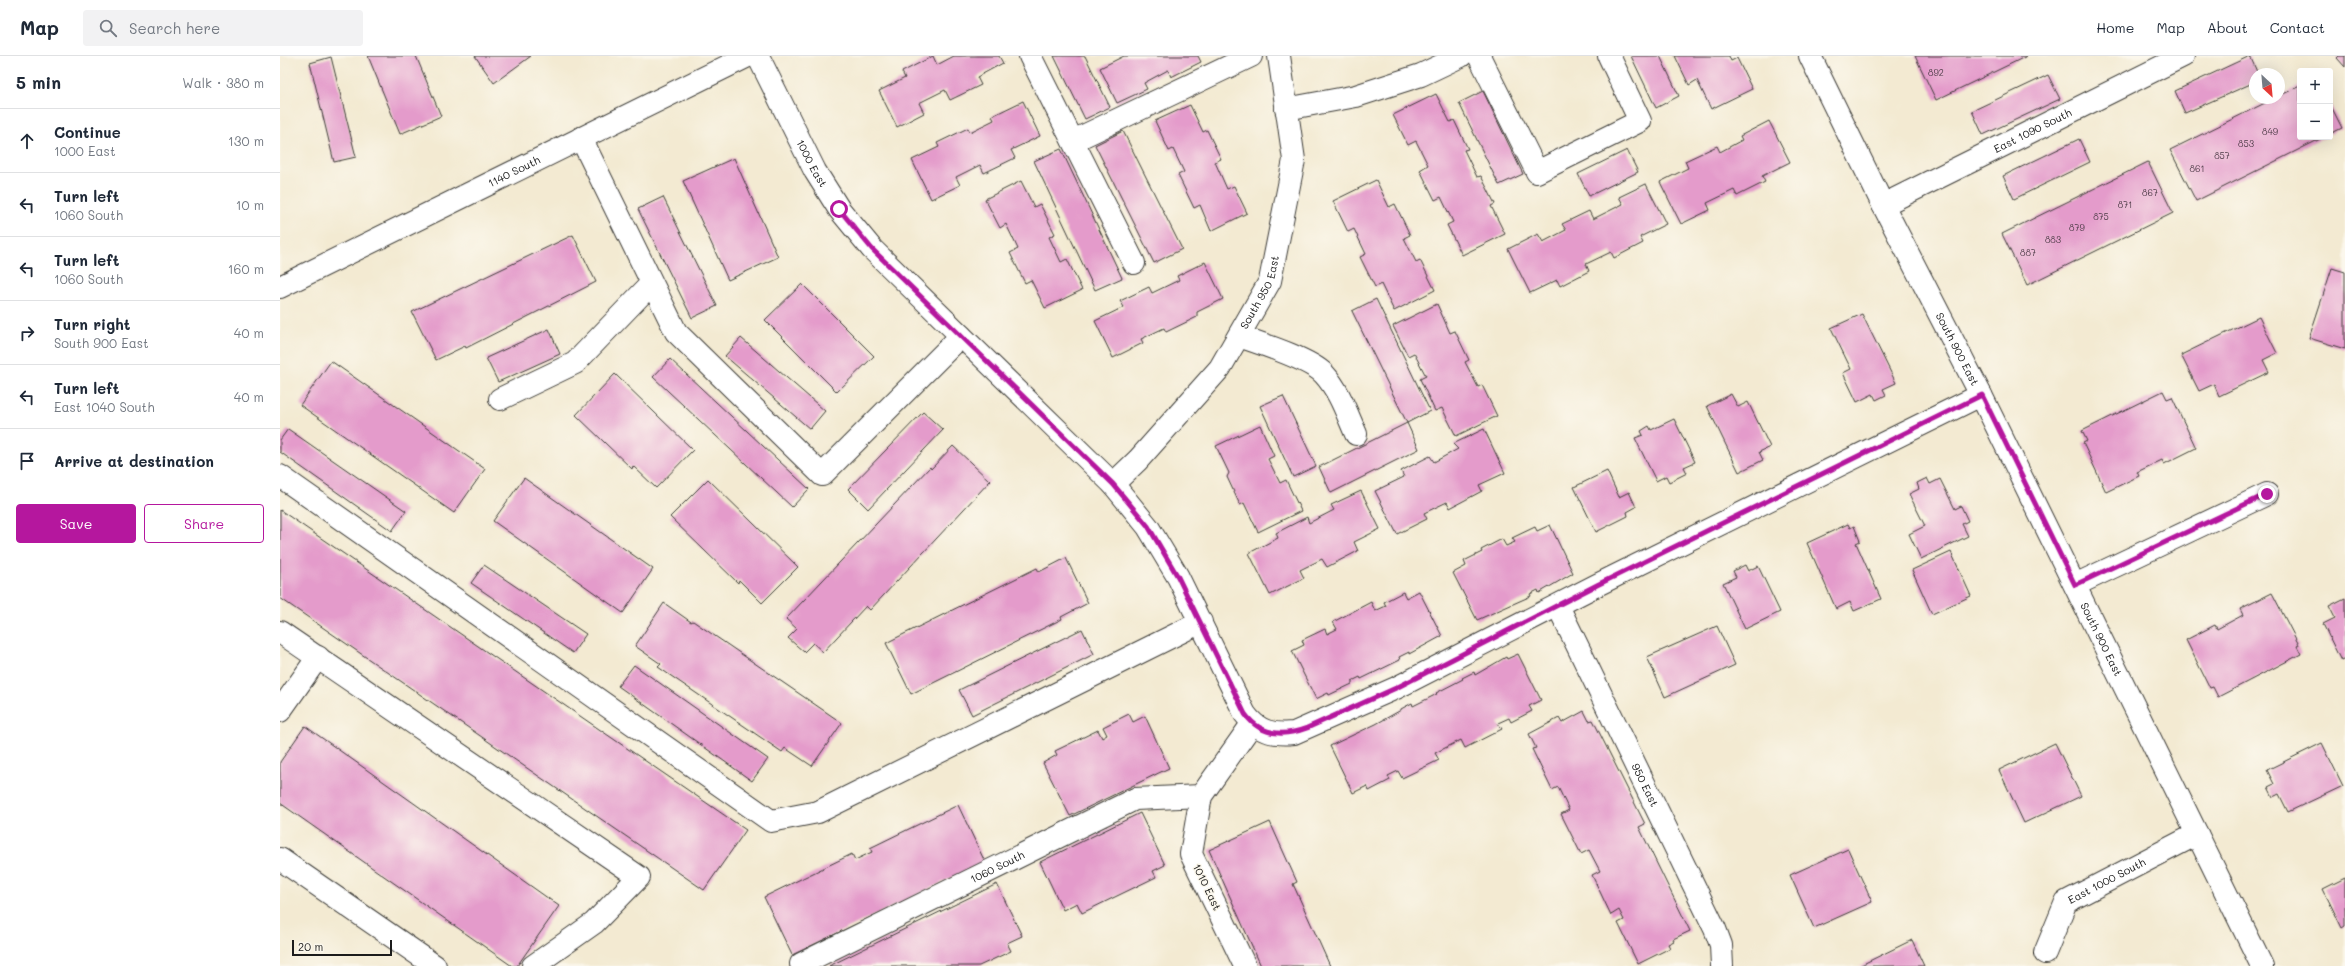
<!DOCTYPE html>
<html lang="en">
<head>
<meta charset="utf-8">
<style>
	body { margin:0; font-family:Mali,sans-serif; background:#f2f2f3; color:#1f2937 }
	.controls { position:absolute; right:12px; top:12px; display:grid; overflow:hidden; border-radius:4px; box-shadow:0 4px 16px #0002 }
	.controls button { width:36px; height:36px; display:grid; place-items:center; padding:0; border:0; border-bottom:1px solid #e0e1e3; background:#fff; color:#1f2937; font:20px sans-serif }
	.compass { position:absolute; left:1969px; top:12px; width:36px; height:36px; border-radius:50%; background:#fff; box-shadow:0 4px 16px #0002; rotate:154deg }
	.scale { position:absolute; left:12px; bottom:10px; width:100px; box-sizing:border-box; padding-left:4px; border:2px solid #1c1c1c; border-top:0; font-size:11px; line-height:14px; white-space:nowrap; color:#1c1c1c; -webkit-text-stroke:3px #fbf7ec; paint-order:stroke }
	.stop { position:absolute; width:12px; height:12px; margin:-9px; border:3px solid #b5179e; border-radius:50%; background:#fff }
	.stop.end { background:#b5179e; border-color:#fff; box-shadow:0 1px 4px #0008 }
	.list { margin:0; padding:0; list-style:none }
	h2 { display:flex; justify-content:space-between; align-items:center; height:52px; margin:0; padding:0 16px; font-size:17px }
	h2 small { font-size:13px; font-weight:400; color:#747a83 }
	.list li { display:grid; grid-template-columns:26px 1fr auto; gap:12px; align-items:center; box-sizing:border-box; height:64px; padding:0 16px; border-top:1px solid #e0e1e3 }
	.list b { display:block; font-size:15px; white-space:nowrap }
	.list p { margin:0; font-size:13px; white-space:nowrap; color:#747a83 }
	.list em { font-size:13px; font-style:normal; color:#747a83 }
	.actions { display:flex; gap:8px; padding:12px 16px }
	.actions a { flex:1; padding:9px 0; border:1px solid #b5179e; border-radius:4px; text-align:center; font-size:14px; color:#b5179e }
	.actions .main { background:#b5179e; color:#fff }
	.icon { flex:none; width:22px; height:22px; fill:none; stroke:currentColor; stroke-width:2; stroke-linecap:round; stroke-linejoin:round }
	.map { position:relative; flex:none; width:2065px; height:910px; overflow:hidden }
	header { display:flex; align-items:center; gap:24px; box-sizing:border-box; height:56px; padding:0 20px; background:#fff; border-bottom:1px solid #e0e1e3 }
	header strong { font-size:19px }
	nav { display:flex; gap:22px; margin-inline-start:auto; font-size:14px }
	.search { width:280px; height:36px; background:#f2f2f3; display:flex; align-items:center; gap:10px; box-sizing:border-box; padding:0 14px; border-radius:4px; color:#747a83; font-size:15px }
	main { display:flex }
	aside { flex:1; background:#fff }
	.map>svg:first-child { display:block }
	.building { fill:#e49bcb }
	.lines { fill:none; stroke-linecap:round; stroke-linejoin:round }
	.minor-casing { stroke:#3c3b37; stroke-width:24 }
	.minor { stroke:#fff; stroke-width:22 }
	.route { stroke:#b5179e; stroke-width:5 }
	.labels { text-anchor:middle; stroke-width:3; stroke-linejoin:round; paint-order:stroke }
	.number-label { font-size:9px; fill:#4e3c48 }
	.street-label { font-size:11px; fill:#1c1c1c; stroke:#fbf7ec }
</style>
</head>
<body>
<header>
<strong>Map</strong>
<div class="search"><svg class="icon" aria-label="search" viewBox="0 0 24 24"><circle cx="10" cy="10" r="6"/><path d="M15 15l6 6"/></svg>Search here</div>
<nav><a>Home</a><a>Map</a><a>About</a><a>Contact</a></nav>
</header>
<main>
<aside>
<h2>5 min<small>Walk · 380 m</small></h2>
<ul class="list">
<li><svg class="icon" aria-label="ahead" viewBox="0 0 24 24"><path d="M12 20V5M6 11l6-6 6 6"/></svg><div><b>Continue</b><p>1000 East</p></div><em>130 m</em></li>
<li><svg class="icon" aria-label="left" viewBox="0 0 24 24"><path d="M17 20v-9H6M10 6l-5 5 5 5"/></svg><div><b>Turn left</b><p>1060 South</p></div><em>10 m</em></li>
<li><svg class="icon" aria-label="left" viewBox="0 0 24 24"><path d="M17 20v-9H6M10 6l-5 5 5 5"/></svg><div><b>Turn left</b><p>1060 South</p></div><em>160 m</em></li>
<li><svg class="icon" aria-label="right" viewBox="0 0 24 24"><path d="M7 20v-9h11M14 6l5 5-5 5"/></svg><div><b>Turn right</b><p>South 900 East</p></div><em>40 m</em></li>
<li><svg class="icon" aria-label="left" viewBox="0 0 24 24"><path d="M17 20v-9H6M10 6l-5 5 5 5"/></svg><div><b>Turn left</b><p>East 1040 South</p></div><em>40 m</em></li>
<li><svg class="icon" aria-label="arrive" viewBox="0 0 24 24"><path d="M6 21V4h12l-3 4 3 4H6"/></svg><div><b>Arrive at destination</b></div></li>
</ul>
<div class="actions"><a class="main">Save</a><a>Share</a></div>
</aside>
<div class="map">
<svg width="2065" height="910" viewBox="0 0 2065 910">
	<rect width="100%" height="100%" fill="#fbf7ec"/>
	<filter id="ink" filterUnits="userSpaceOnUse"><feTurbulence type="fractalNoise" baseFrequency=".025" numOctaves="2"/><feDisplacementMap in="SourceGraphic" scale="8" xChannelSelector="R" yChannelSelector="G"/><feConvolveMatrix kernelMatrix="1 2 1 2 8 2 1 2 1" color-interpolation-filters="sRGB"/></filter>
	<filter id="wash" filterUnits="userSpaceOnUse"><feTurbulence type="fractalNoise" baseFrequency=".012" numOctaves="4" result="noise"/><feDisplacementMap in="SourceGraphic" scale="16" xChannelSelector="R" yChannelSelector="G"/><feGaussianBlur stdDeviation="0.9" result="paint"/><feColorMatrix in="noise" values="0 0 0 0 0 0 0 0 0 0 0 0 0 0 0 0 0 1.4 0 .05"/><feComposite in="paint" operator="in"/></filter>
	<g filter="url(#wash)">
		<rect width="100%" height="100%" fill="#f3ead2"/>
		<g id="blocks">
			<path class="building" d="M88,0H136L161,60L120,78Z
				M195,0H251L214,27Z
				M653,0L657,9L674,0H719L723,7L697,21L701,29L670,44L665,34L639,47L644,57L617,71L599,35L625,22L622,16Z
				M774,0H805L830,51L805,63Z
				M844,0H918L921,6L891,21L888,14L864,27L867,33L837,47L820,12Z
				M1351,0H1380L1399,40L1376,52Z
				M1395,0H1449L1451,5L1457,2L1472,33L1431,53L1417,24L1409,29Z
				M1635,0H1747L1656,44Z
				M1970,0L1978,18H1975V26L1905,57L1895,35Z
				M2059,0H2065V11L2057,2Z
				M51,1L76,101L54,106L30,7Z
				M1768,19L1780,43L1703,79L1692,55Z
				M2020,30V81H2044L1916,145L1890,94L1995,42H1999V40Z
				M1203,35L1243,118L1219,129L1179,47Z
				M1156,38L1170,66L1174,64L1188,93L1184,94L1197,121L1201,120L1215,148L1211,150L1225,178L1182,199L1167,169L1173,166L1161,141L1155,144L1140,114L1148,109L1136,85L1128,89L1113,59Z
				M743,45L760,80L731,94L735,102L704,117L700,109L676,121L680,129L651,143L632,104L659,91L657,87L688,72L690,76L714,64L712,60Z
				M2050,48L2062,72L2050,78Z
				M910,49L923,76L927,74L941,103L935,106L947,133L954,130L967,157L931,175L920,149L914,152L898,119L904,116L893,93L889,95L875,65Z
				M1489,65L1510,106L1482,120L1485,126L1457,140L1454,134L1427,147L1430,154L1401,168L1380,126L1408,112L1405,105L1437,90L1440,96L1462,84L1460,80Z
				M843,75L902,193L874,207L815,89Z
				M1799,83L1810,106L1734,143L1723,120Z
				M781,93L842,222L815,234L754,105Z
				M1347,94L1358,116L1309,140L1298,118Z
				M454,102L498,201L448,224L403,125Z
				M1868,106L1893,157L1747,229L1722,178Z
				M1096,124L1109,151L1115,148L1130,179L1124,182L1136,206L1140,204L1155,234L1114,255L1101,228L1095,231L1080,201L1086,198L1074,173L1068,176L1053,145Z
				M741,125L754,151L760,148L775,178L769,181L781,206L787,203L802,234L765,252L751,224L745,227L730,197L738,193L726,168L720,172L705,143Z
				M1366,128L1386,168L1360,181L1363,187L1334,202L1331,196L1306,208L1309,215L1280,230L1277,224L1250,237L1228,193L1258,178L1263,186L1286,174L1282,168L1309,155L1313,163L1343,148L1339,141Z
				M383,141L437,250L412,262L358,153Z
				M293,179L316,226L186,292L185,290L156,304L132,256Z
				M925,206L943,243L917,256V261L886,276L884,272L861,283L863,287L833,302L815,265L844,251L840,245L869,231L872,237L899,224L897,220Z
				M2052,212L2065,216V293L2029,282Z
				M522,228L594,300L557,336L485,264Z
				M1096,243L1150,355L1127,367L1072,255Z
				M1157,248L1170,277L1175,275L1189,304L1185,306L1198,331L1202,329L1217,360L1176,380L1162,352L1155,355L1140,323L1146,320L1134,297L1128,300L1113,270Z
				M1582,258L1616,327L1603,333L1606,339L1596,344L1593,338L1577,346L1563,317L1571,313L1551,272Z
				M1979,261L1997,297L1983,304L1989,316L1939,340L1934,328L1919,335L1901,299Z
				M269,273L280,298L218,326L206,302Z
				M461,282L545,355L530,373L445,300Z
				M390,303L529,433L512,451L373,321Z
				M51,305L205,413L174,457L20,349Z
				M335,318L413,394L376,432L353,410L352,413L296,359Z
				M1883,335L1887,343L1892,341L1916,392L1884,408L1882,404L1857,416L1859,420L1826,436L1803,387L1807,385L1802,375Z
				M1451,338L1458,351L1468,346L1490,391L1479,396L1483,404L1459,416L1427,350Z
				M1003,340L1036,410L1013,421L980,350Z
				M643,356L663,374L588,453L568,433Z
				M1394,363L1415,406L1404,411L1407,417L1389,426L1386,420L1376,425L1355,382L1363,379L1361,375L1369,370L1371,374Z
				M1127,367L1139,393L1051,437L1039,411Z
				M980,369L994,400L988,403L1000,427L1006,424L1021,455L978,476L964,447L960,449L947,421L949,417L936,390Z
				M8,373L126,455L112,475L0,396V384Z
				M1204,373L1225,417L1199,429L1202,435L1170,452L1167,446L1144,457L1147,463L1117,478L1095,435L1124,421L1121,415L1150,400L1154,406L1178,393L1173,388Z
				M673,390L710,425L590,554L586,550L543,596L533,587L524,596L508,582L517,573L506,563L650,411L651,413Z
				M1327,415L1339,441L1349,436L1356,451L1347,456L1348,460L1316,476L1294,431Z
				M244,422L373,513L343,557L213,465Z
				M1647,422L1650,428L1660,423L1675,453L1681,450L1688,465L1682,468L1688,480L1641,503L1629,478L1645,470L1629,438L1639,433L1637,427Z
				M428,423L518,511L482,547L459,524L458,527L390,461Z
				M1081,435L1100,473L1074,486L1078,495L1047,511L1042,503L1020,514L1024,522L990,539L969,497L998,482L996,477L1027,461L1029,467L1054,454L1051,449Z
				M0,454L466,774L424,834L0,542Z
				M1568,468L1570,472L1574,470L1580,485L1576,487L1601,543L1574,555L1570,546L1556,553L1527,487Z
				M1270,469L1293,517L1259,537L1258,534L1250,538L1251,540L1197,564L1173,517L1186,510L1184,505L1202,496L1201,494L1222,483L1226,490L1235,486L1232,482L1255,471L1257,475Z
				M1671,496L1691,540L1652,558L1632,514Z
				M786,502L808,547L781,561L782,563L631,638L606,587L757,512L759,516Z
				M204,509L306,578L293,597L191,527Z
				M1465,509L1468,515L1478,510L1500,556L1465,573L1443,527L1456,521L1453,515Z
				M1139,535L1162,580L1129,598V596L1119,601L1120,604L1081,623L1080,621L1072,625V628L1049,639L1048,637L1036,643L1012,595L1024,589L1022,584L1045,573L1047,578L1057,573L1053,566L1091,546L1095,555L1106,550L1104,546L1123,536L1126,542Z
				M1992,537L2019,589L2017,590L2021,598L1938,641L1933,631L1930,632L1906,584L1935,569L1937,573L1963,559L1960,553Z
				M2065,542V603L2061,605L2043,568L2055,562L2049,550Z
				M384,547L411,566L413,565L562,667L532,710L505,692L502,696L378,611L381,608L355,590Z
				M1437,570L1455,609L1385,641L1367,601Z
				M802,573L814,598L692,659L679,634Z
				M1238,598L1261,644L1249,650L1252,655L1231,666L1229,662L1218,667L1222,673L1185,692L1181,684L1155,697L1159,704L1122,722L1118,715L1108,720L1110,724L1089,735L1087,730L1073,737L1050,690L1096,668L1121,654V653L1132,647L1133,650L1157,638L1156,637L1183,623L1182,622L1194,616L1195,619L1226,601L1227,603Z
				M354,609L488,703L472,725L338,630Z
				M1304,655L1309,665L1313,664L1365,768L1359,771L1410,875L1393,883L1394,885L1388,888L1390,892L1358,908L1338,867L1344,864L1339,854L1331,859L1312,819L1320,815L1309,794L1301,798L1281,758L1289,754L1278,731L1272,734L1252,693L1256,692L1249,678L1279,662L1282,667Z
				M849,658L853,666L865,660L889,712L790,760L763,707L777,699L775,695L818,674L822,682L827,679L823,671Z
				M25,670L279,850L237,910H232L0,747V706Z
				M1775,687L1801,740L1744,767L1719,714Z
				M2042,687L2063,730L2008,756L1999,738L1993,741L1988,731L1994,728L1987,714Z
				M678,749L705,806L512,899L484,841L572,798L575,804L592,796L590,792Z
				M860,757L885,809L873,815L876,821L802,857L797,847L783,854L760,806Z
				M990,766L1017,826L1013,828L1050,910H981L929,794Z
				M1568,793L1592,846L1534,872L1510,819Z
				M2065,822V870L2062,872L2043,833Z
				M717,828L742,880L727,887L731,895L699,910H549Z
				M1632,884L1644,910H1579Z"/>
		</g>
	</g>
	<g filter="url(#ink)">
		<use href="#blocks" fill-opacity="0" stroke="#3c3b37" stroke-width="1"/>
		<g class="lines">
			<defs>
				<g id="minor">
					<path id="s1" d="M478,0L535,115L559,153L592,193L833,428L868,471L898,521L965,658C978,676 993,679 1014,677L1116,632L1317,529L1701,339"/>
					<path d="M750,0L854,207"/>
					<path d="M1199,0L1257,116L1360,65L1329,0"/>
					<path id="s2" d="M1530,0L1603,149L1701,339L1982,910"/>
					<path d="M1006,53L1076,40L1141,19L1181,0"/>
					<path d="M301,82L396,276L542,419L681,280"/>
					<path d="M793,85L971,0"/>
					<path id="s3" d="M1603,149L1903,0"/>
					<path id="s4" d="M0,231L468,0"/>
					<path d="M959,280C979,287 1030,303 1044,318C1059,334 1067,358 1076,378"/>
					<path d="M220,343L295,307L371,228"/>
					<path d="M0,420L491,765L538,756L921,566"/>
					<path id="s5" d="M833,428L858,404L940,312L990,225L1014,104L999,0"/>
					<path d="M1795,529L1987,438"/>
					<path id="s6" d="M1278,550L1435,873L1441,889L1442,910"/>
					<path d="M0,576L359,821L314,867L253,910"/>
					<path d="M0,655L38,601"/>
					<path d="M0,803L155,910"/>
					<path id="s7" d="M1765,897L1786,846L1917,778"/>
					<path id="s8" d="M521,908L855,743L921,740"/>
					<path d="M965,910L911,798L921,740L972,668"/>
				</g>
			</defs>
			<use href="#minor" class="minor-casing"/>
			<use href="#minor" class="minor"/>
		</g>
	</g>
	<g class="lines" filter="url(#ink)">
		<path class="route" d="M559,153L592,193L833,428L868,470L898,521L965,658C981,680 1003,681 1027,672L1116,632L1317,529L1702,339L1795,529L1987,438"/>
	</g>
	<g class="labels">
		<g class="number-label">
			<text x="1656" y="20">892</text>
			<text x="1990" y="79">849</text>
			<text x="1966" y="91">853</text>
			<text x="1942" y="103">857</text>
			<text x="1917" y="116">861</text>
			<text x="1870" y="140">867</text>
			<text x="1845" y="152">871</text>
			<text x="1821" y="164">875</text>
			<text x="1797" y="175">879</text>
			<text x="1773" y="187">883</text>
			<text x="1748" y="200">887</text>
		</g>
		<g class="street-label">
			<text dy="4" stroke="none"><textPath href="#s3" startOffset="167">East 1090 South</textPath></text>
			<text dy="4" stroke="none"><textPath href="#s1" startOffset="120">1000 East</textPath></text>
			<text dy="4" stroke="none"><textPath href="#s4" startOffset="261">1140 South</textPath></text>
			<text dy="4" stroke="none"><textPath href="#s5" startOffset="244">South 950 East</textPath></text>
			<text dy="4" stroke="none"><textPath href="#s2" startOffset="328">South 900 East</textPath></text>
			<text dy="4" stroke="none"><textPath href="#s2" startOffset="652">South 900 East</textPath></text>
			<text dy="4" stroke="none"><textPath href="#s6" startOffset="199">950 East</textPath></text>
			<text dy="4" stroke="none"><textPath href="#s8" startOffset="219">1060 South</textPath></text>
			<text dy="4" stroke="none"><textPath href="#s7" startOffset="101">East 1000 South</textPath></text>
			<text transform="translate(927 831) rotate(64)" y="4">1010 East</text>
		</g>
	</g>
</svg>
<div class="controls">
<button>+</button>
<button>−</button>
</div>
<svg class="compass" viewBox="-18 -18 36 36"><path d="M0-13l5 13h-10z" fill="#e53935"/><path d="M0 13l5-13h-10z" fill="#747a83"/></svg>
<div class="scale">20 m</div>
<div class="stop" style="left:559px;top:153px"></div>
<div class="stop end" style="left:1987px;top:438px"></div>
</div>
</main>
</body>
</html>
